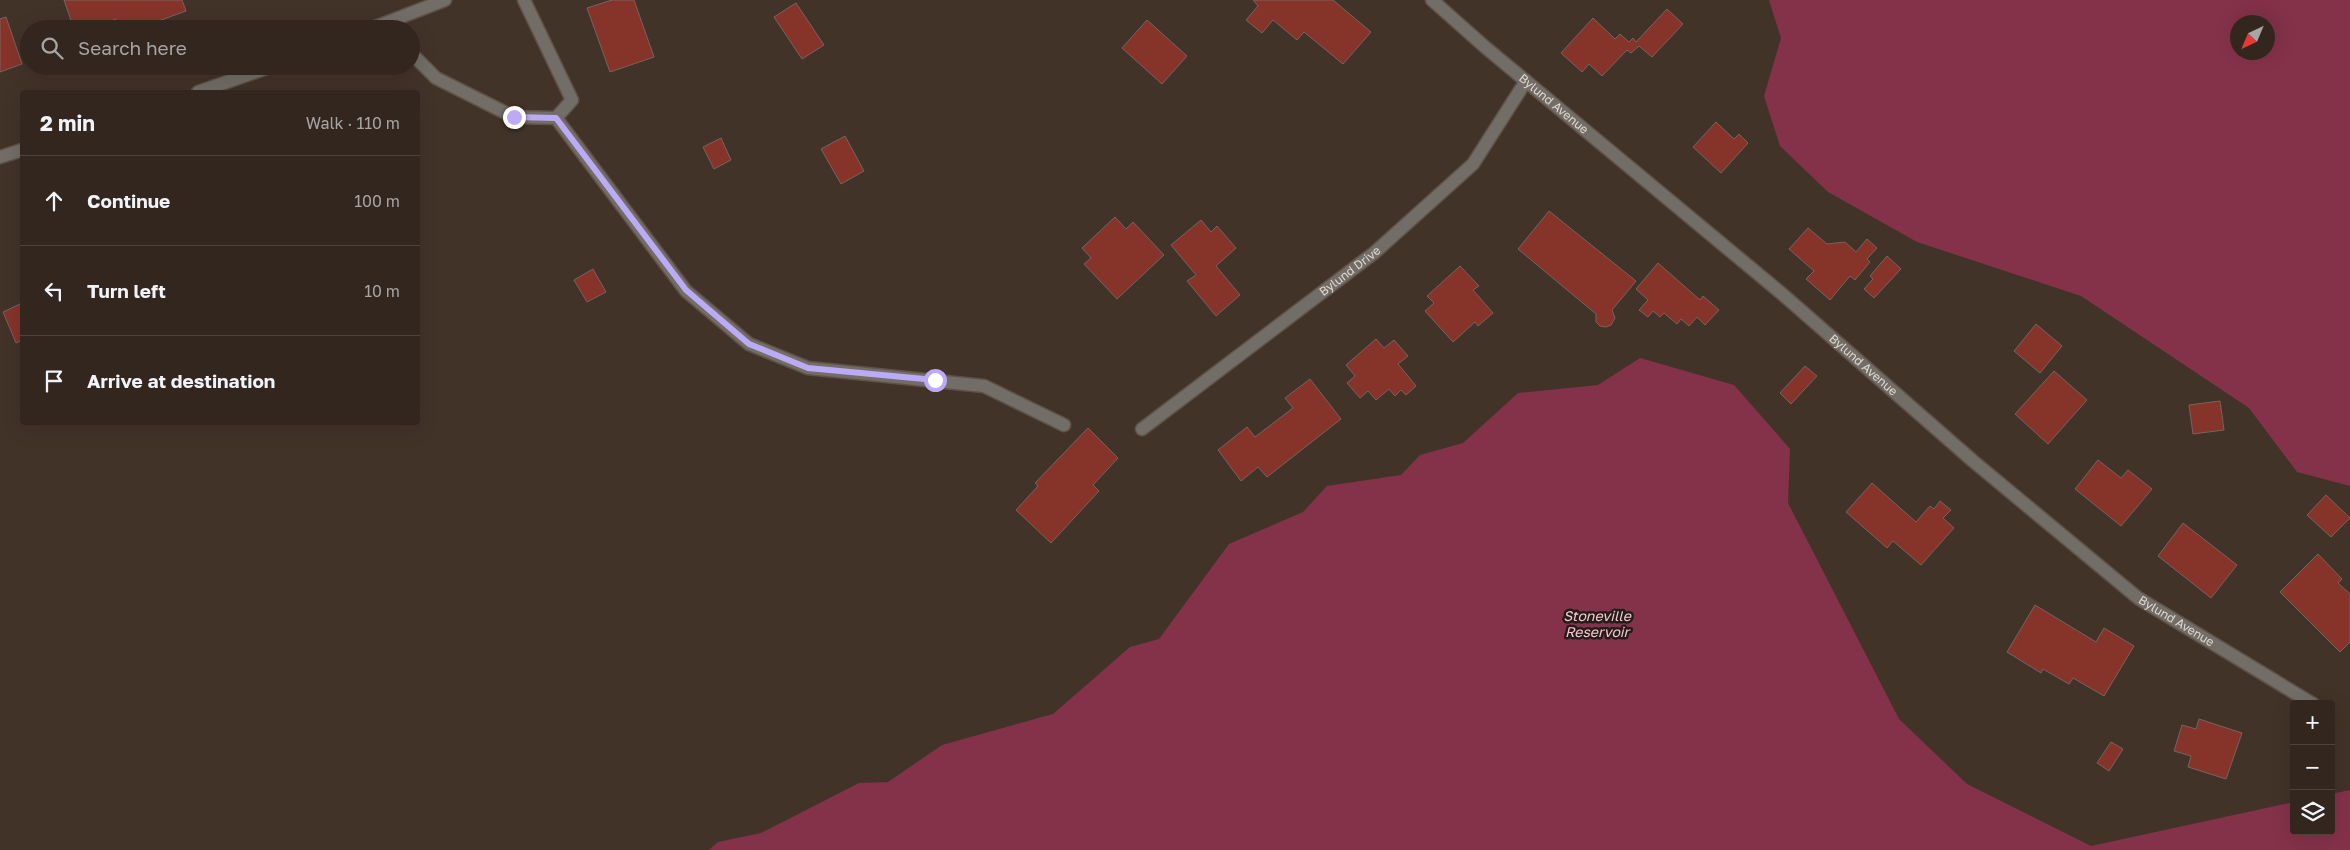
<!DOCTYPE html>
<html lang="en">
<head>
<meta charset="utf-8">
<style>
	body { margin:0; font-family:"Golos Text",sans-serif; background:#3d322c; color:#f1f3f6 }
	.controls { position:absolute; right:15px; bottom:15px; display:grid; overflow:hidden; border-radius:5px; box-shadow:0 5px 20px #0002 }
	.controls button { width:45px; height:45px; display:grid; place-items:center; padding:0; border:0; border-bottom:1px solid #4d433d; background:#32261f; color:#f1f3f6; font:25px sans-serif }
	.compass { position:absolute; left:2230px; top:15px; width:45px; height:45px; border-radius:50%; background:#32261f; box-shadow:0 5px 20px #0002; rotate:224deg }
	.stop { position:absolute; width:15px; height:15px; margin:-11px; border:4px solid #bbaaf6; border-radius:50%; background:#fff }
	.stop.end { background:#bbaaf6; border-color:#fff; box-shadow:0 1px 5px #0008 }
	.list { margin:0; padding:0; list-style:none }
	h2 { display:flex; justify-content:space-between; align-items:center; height:65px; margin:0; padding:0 20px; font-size:21px }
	h2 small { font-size:16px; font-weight:400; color:#a8a5a4 }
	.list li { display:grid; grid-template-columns:32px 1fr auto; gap:15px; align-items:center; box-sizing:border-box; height:90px; padding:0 20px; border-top:1px solid #4d433d }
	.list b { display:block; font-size:19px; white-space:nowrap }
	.list em { font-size:16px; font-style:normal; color:#a8a5a4 }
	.icon { flex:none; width:28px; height:28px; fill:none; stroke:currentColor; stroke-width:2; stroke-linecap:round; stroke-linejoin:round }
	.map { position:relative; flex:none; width:2350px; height:850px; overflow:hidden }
	.search { position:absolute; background:#32261f; box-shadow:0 5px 20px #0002; left:20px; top:20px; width:400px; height:55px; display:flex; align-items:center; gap:12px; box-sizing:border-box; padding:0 18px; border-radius:28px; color:#a8a5a4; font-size:19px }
	.panel { position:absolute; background:#32261f; box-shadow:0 5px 20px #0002; left:20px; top:90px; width:400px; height:335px; border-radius:5px }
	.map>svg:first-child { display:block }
	.water { fill:#843249; fill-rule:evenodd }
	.building { fill:#86342a; stroke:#78635f }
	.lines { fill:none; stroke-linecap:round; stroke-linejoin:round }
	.minor-casing { stroke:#5f5147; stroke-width:15 }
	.minor { stroke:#726d66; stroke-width:12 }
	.route { stroke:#bbaaf6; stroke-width:6 }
	.labels { text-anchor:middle; stroke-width:5; stroke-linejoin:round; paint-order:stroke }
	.street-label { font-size:12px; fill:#e1d7d1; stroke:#241c18 }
	.water-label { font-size:14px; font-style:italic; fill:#fac8d1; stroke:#241c18 }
</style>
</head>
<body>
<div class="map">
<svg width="2350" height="850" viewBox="0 0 2350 850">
	<rect width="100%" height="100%" fill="#423329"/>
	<path class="water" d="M1769,0H2350V486L2297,472L2249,408L2081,296L1917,242L1828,192L1780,146L1764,96L1781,38ZM2238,22H2268V52H2238Z
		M1640,358L1734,385L1790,449L1788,503L1899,719L1967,784L2091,846L2294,802V831H2331V794L2350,790V850H709L718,842L761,833L859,783L888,782L942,745L1053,714L1130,647L1159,639L1229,544L1303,512L1327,486L1401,475L1420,455L1463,443L1518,393L1598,385Z"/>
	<path class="building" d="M64,0H182L186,11L136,29H119L116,19L89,29H74Z
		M612,0H634L654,57L610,72L587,8Z
		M1253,0H1333L1371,32L1343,64L1304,32L1297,40L1273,20L1262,33L1246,20L1258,6Z
		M796,3L824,45L802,59L774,17Z
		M1667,9L1683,24L1652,57L1639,46L1631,53L1627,50L1602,76L1589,64L1582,72L1561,53L1593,18L1615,39L1620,34L1629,42L1633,38L1636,42Z
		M6,17L22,64L0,72V19Z
		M1147,20L1187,56L1162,84L1122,48Z
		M1716,122L1734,139L1739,134L1748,143L1721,173L1693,147Z
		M845,136L864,171L841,184L821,149Z
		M721,138L731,160L714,169L703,147Z
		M1549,211L1636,281L1612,310L1615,318L1611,325L1606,327L1600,326L1596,322V314L1518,249Z
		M1115,217L1126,229L1133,222L1164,255L1117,299L1084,264L1091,258L1082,248Z
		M1201,220L1211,232L1217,226L1236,248L1216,266L1240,295L1216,316L1187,281L1196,275L1171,245Z
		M1808,228L1827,244L1845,242L1856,252L1867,239L1877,248L1867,259L1870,262L1855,280L1850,276L1830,300L1806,279L1814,271L1789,249Z
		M1887,256L1901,269L1874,298L1864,289L1873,279L1870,276Z
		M1658,263L1700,300L1703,296L1719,310L1705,325L1697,317L1689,326L1681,319L1677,324L1664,313L1660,317L1653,311L1648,317L1639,310L1648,300L1636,289Z
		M1460,266L1479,286L1473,290L1493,313L1478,326L1475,322L1453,342L1425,311L1434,303L1427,296Z
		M593,269L606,292L587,302L574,280Z
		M22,303V340L16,343L3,312Z
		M2036,324L2062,346L2040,373L2014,351Z
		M1376,339L1384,348L1394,340L1408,356L1398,364L1416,386L1406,395L1401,390L1395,396L1389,389L1376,400L1368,391L1360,398L1347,383L1355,376L1346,365Z
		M1805,366L1817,376L1791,404L1780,393Z
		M2054,371L2087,400L2048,444L2015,414Z
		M1310,379L1341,419L1267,477L1258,467L1241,481L1218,450L1247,427L1255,437L1293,408L1285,398Z
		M2220,401L2224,430L2193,434L2189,405Z
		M1088,428L1118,458L1093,485L1099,491L1051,543L1016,510L1038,486L1035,483Z
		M2098,460L2121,478L2128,470L2152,489L2121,526L2075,489Z
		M1872,483L1916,522L1930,506L1934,509L1940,501L1951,510L1943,518L1954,528L1921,565L1893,541L1887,548L1846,512Z
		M2326,495L2350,518L2331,537L2307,515Z
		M2183,523L2237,565L2211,598L2158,556Z
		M2318,554L2342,579L2338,583L2350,594V642L2340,652L2280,592Z
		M2035,605L2096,642L2104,628L2134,646L2104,696L2073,678L2069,684L2043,669L2041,673L2007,652Z
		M2199,719L2242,733L2226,779L2188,767L2191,756L2174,751L2182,725L2196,729Z
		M2111,742L2123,749L2109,771L2097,763Z"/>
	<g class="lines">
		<defs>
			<g id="minor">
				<path id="s1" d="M1432,0L1485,47L1781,293L1973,461L2138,598L2313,704"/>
				<path d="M370,29L445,0"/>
				<path d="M411,53L436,78L514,117L556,118L572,100L524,0"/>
				<path d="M198,92L273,66"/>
				<path d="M556,118L686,291L749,344L808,368L984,386L1064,425"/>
				<path d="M0,157L22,150"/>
				<path id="s2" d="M1142,429L1374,253L1473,164L1526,81"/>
			</g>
		</defs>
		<use href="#minor" class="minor-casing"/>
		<use href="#minor" class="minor"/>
	</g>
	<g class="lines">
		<path class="route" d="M514,117L556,118L686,290L749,344L808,368L935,380"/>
	</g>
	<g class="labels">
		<g class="street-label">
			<text dy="4" stroke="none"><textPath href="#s1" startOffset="160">Bylund Avenue</textPath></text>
			<text dy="4" stroke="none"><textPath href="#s2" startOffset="261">Bylund Drive</textPath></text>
			<text dy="4" stroke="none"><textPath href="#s1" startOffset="565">Bylund Avenue</textPath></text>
			<text dy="4" stroke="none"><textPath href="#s1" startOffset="970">Bylund Avenue</textPath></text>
		</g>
		<g class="water-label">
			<text x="1597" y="621">Stoneville<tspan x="1597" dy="16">Reservoir</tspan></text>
		</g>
	</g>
</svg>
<div class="controls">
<button>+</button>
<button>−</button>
<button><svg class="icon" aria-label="layers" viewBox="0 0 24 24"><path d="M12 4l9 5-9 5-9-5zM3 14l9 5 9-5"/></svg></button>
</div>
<svg class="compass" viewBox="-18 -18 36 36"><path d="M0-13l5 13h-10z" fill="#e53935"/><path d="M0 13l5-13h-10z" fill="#a8a5a4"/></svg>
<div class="stop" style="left:935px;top:380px"></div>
<div class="stop end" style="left:514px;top:117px"></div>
<div class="search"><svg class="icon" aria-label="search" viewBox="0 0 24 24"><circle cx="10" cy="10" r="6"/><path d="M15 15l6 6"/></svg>Search here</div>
<section class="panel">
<h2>2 min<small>Walk · 110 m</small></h2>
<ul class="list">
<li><svg class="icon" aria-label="ahead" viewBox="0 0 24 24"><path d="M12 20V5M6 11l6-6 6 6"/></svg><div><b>Continue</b></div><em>100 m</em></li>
<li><svg class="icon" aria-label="left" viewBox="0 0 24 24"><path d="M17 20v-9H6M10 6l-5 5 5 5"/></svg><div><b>Turn left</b></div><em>10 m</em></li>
<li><svg class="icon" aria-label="arrive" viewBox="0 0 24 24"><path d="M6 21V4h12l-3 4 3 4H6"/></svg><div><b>Arrive at destination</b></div></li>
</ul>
</section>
</div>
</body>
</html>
